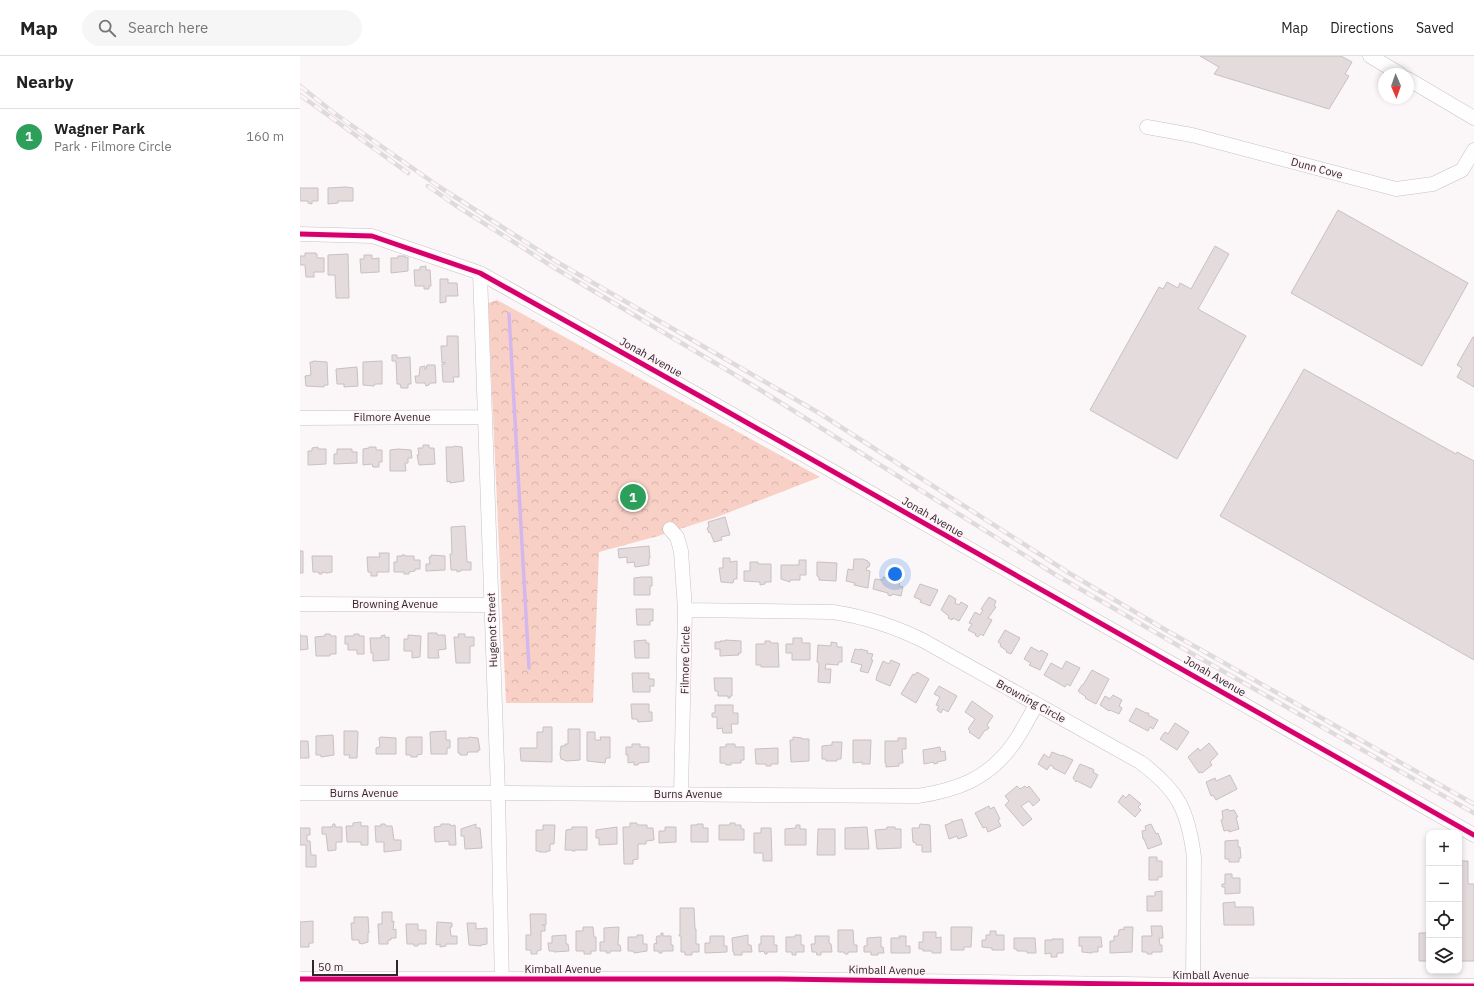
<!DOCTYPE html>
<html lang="en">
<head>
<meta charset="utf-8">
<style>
	body { margin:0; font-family:"IBM Plex Sans",sans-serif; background:#f6f6f6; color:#222 }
	.controls { position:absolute; right:12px; bottom:12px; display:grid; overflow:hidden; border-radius:8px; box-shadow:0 2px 6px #0003 }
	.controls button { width:36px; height:36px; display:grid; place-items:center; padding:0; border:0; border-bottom:1px solid #e0e0e0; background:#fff; color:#222; font:20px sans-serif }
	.compass { position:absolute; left:1078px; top:12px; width:36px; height:36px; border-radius:50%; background:#fff; box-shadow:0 2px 6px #0003; rotate:178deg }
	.scale { position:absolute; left:12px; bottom:10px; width:86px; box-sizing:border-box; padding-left:4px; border:2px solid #31272b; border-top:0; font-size:11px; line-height:14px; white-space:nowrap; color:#31272b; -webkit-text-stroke:3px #fef3f8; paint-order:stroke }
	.you { position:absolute; left:595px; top:518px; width:14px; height:14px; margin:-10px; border:3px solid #fff; border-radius:50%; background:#1a73e8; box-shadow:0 0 0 6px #1a73e833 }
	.badge { display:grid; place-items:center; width:26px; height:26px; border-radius:50%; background:#db2777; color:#fff; font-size:13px; font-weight:700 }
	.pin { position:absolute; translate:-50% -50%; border:2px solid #fff; box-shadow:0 1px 4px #0006 }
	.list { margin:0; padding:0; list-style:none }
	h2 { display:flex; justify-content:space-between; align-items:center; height:52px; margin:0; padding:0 16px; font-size:17px }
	h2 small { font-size:13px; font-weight:400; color:#767676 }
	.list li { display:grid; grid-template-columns:26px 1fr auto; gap:12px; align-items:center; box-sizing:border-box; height:56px; padding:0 16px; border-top:1px solid #e0e0e0 }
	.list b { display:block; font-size:15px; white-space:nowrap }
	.list p { margin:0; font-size:13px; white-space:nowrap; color:#767676 }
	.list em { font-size:13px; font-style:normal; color:#767676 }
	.icon { flex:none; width:22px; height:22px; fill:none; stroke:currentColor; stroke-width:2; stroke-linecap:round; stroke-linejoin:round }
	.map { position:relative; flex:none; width:1174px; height:930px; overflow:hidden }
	header { display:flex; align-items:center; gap:24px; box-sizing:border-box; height:56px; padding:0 20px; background:#fff; border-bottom:1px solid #e0e0e0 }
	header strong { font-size:19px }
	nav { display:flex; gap:22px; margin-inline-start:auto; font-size:14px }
	.search { width:280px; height:36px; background:#f6f6f6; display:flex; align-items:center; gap:10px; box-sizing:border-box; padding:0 14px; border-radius:22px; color:#767676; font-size:15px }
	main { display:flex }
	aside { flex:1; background:#fff }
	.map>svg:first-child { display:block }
	.park { fill:url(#park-crowns) }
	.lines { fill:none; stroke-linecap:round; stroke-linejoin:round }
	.stream { stroke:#d4b8ed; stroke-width:3.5 }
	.building { fill:#e4dbdd; stroke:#c8c0c2 }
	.minor-casing { stroke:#c9c1c4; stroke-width:15 }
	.minor { stroke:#fefefe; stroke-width:14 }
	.rail-casing { stroke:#dddbdc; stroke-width:4.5 }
	.rail { stroke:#fef3f8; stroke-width:3; stroke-dasharray:9; stroke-linecap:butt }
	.cycleway-casing { stroke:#fef3f8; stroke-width:8 }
	.cycleway { stroke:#d6006c; stroke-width:5 }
	.labels { text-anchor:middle; stroke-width:3; stroke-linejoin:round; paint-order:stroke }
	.street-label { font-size:11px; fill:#31272b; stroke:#fef3f8 }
</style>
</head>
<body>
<header>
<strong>Map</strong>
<div class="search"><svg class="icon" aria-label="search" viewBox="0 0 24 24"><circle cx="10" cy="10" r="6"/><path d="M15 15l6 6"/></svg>Search here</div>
<nav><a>Map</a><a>Directions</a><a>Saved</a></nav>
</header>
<main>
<aside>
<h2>Nearby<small></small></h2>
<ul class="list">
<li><span class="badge" style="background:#2e9e5b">1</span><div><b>Wagner Park</b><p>Park · Filmore Circle</p></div><em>160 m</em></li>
</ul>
</aside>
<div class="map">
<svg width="1174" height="930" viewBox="0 0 1174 930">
	<defs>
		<pattern id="park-crowns" width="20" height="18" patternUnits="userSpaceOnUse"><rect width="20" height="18" fill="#f8d0c6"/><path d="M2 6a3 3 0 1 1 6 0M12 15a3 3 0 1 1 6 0" fill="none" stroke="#d5b3aa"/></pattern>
	</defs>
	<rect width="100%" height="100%" fill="#fbf6f8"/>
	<path class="park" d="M197,244L520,421L417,461L358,480L299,496L293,647H206L188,247Z"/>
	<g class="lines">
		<path class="stream" d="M209,258L229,612"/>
	</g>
	<path class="building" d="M900,0H1041L1052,6L1045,18L1049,20L1029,53L914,18L919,11Z
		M46,131L53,132V145H38V147L28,148V132Z
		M0,132H18V145H12V148L8,147V145H0Z
		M1038,154L1168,227L1122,310L991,237Z
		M915,190L929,198L898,253L946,280L877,403L790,354L859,231L863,233L867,226L878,232L880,227L891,233Z
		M5,197H16V198H17V202H24V216H14V221H6L5,209H0V200H5Z
		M48,198L49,242H36L35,219H28V199Z
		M64,199H72V203L79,202V216L61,217L60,203H64Z
		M98,200H105L106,202L108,201V215L91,217V202H98Z
		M126,210V214H130L131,230H129V233H124V230H115L114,214H120V211Z
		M140,223H148V227H157L158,240H146V246L140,247Z
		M147,280H158L159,321H153L154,326H143L142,308H145V306L142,307L141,290H147Z
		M1173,281H1174V331L1157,321L1162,312L1157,309Z
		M92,299H97V302L110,301L111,328H108V332H101L100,328H97L96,305H92Z
		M13,305L27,306L28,329H24V331L6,330L5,320L11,319L10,306H13Z
		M82,305V328H75L74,330L63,329V306Z
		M127,309H135L136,327H130L129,329L126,330L125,327H116L115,320H119L120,311L125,310V314L126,313Z
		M57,311L58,330L44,331V328H37L36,313Z
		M1004,313L1156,398L1157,396L1174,405V604L920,460Z
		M123,389H129V392H134L135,408L119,409L117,399H119L118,392H123Z
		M154,390L162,391L164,425L150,427V425L147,426L146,391H154Z
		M18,391V393H26V408L8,409V395H12V392Z
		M69,391H76V394H82V406H79V411H73L72,408L63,409V393L69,392Z
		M37,393H52V396H57V407L34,408V398H37Z
		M98,393L111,394L112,402H108V407H105L106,415H90V394Z
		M425,461L430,479L421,481L422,484L414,486L410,476L409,477L407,472L409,471L408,466Z
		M165,470L167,506H171V514H161V515L157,516V514H151L150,498H152L151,471Z
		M349,490L350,502H349V509L335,511L334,506L327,507V501L319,502L318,493Z
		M0,495H3V517H0Z
		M79,497H89V516H77V520H71V516H68L67,501H80Z
		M102,499H105V500H114V504H120V513H115V515L109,516V518H104V516H94V506H97V500H102Z
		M131,499L145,500V514L126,515V508H130L129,501H131Z
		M12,500H32V516L27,517L22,516V518H19V516H13Z
		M423,502H430V506L437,505V523H434L433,527L421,526L419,512H423Z
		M554,503H563L568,505V507H570L569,511H567L566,514L570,515L568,532L554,529L555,527L546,525L548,513L553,514Z
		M499,504H506V519H500V524H490V526L481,523V509H499Z
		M450,506H458V508H471V526H465V528L460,529V526L444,525V515H450Z
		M517,506L537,507L536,525L519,524V521L517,520Z
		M592,514L602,516L599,530L603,531L601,540L592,538L591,540L588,539V537L573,533L575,523L583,524V521L590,523Z
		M342,521H352V530H350V539H334V522Z
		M620,528L638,534L630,550L620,546L621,544L614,541Z
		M649,539L656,543L655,547L659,549L661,546L668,550L659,565L653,562L652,564L648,562L649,560L641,554Z
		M689,541L696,545L694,550L696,551L688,562L692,564L683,580L681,578L678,581L675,579L676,578L668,574L672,568L669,567L675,556L680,559L683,554L681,553Z
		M336,553H353V565H350V569H337Z
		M705,574L720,582L711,598L706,596L707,595L700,590L701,588L698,586Z
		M128,577H137V579H145L146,593L138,594L139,602H128Z
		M0,578L1,580H7L8,593L0,594Z
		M25,578H30L31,580H36V598H30V600H16L15,581L25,580Z
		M54,578H59V580H64V598H57V594H48V588H45V580H54Z
		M158,578H165V581H174V590H170V607H156L154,581H159Z
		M85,579V582L89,581V604L73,605V597H71L70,582H81V580Z
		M108,579L121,580L120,601L112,602V595H104V583H108Z
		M493,582H502V587H510V604H492V597H486V588H493Z
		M346,584V587H349V602H335L334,585Z
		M425,584L441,585V597H438L439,599L420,600V593H415V586H420V585H425Z
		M465,585H470L471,587H478L479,611H461V609H456V588H465Z
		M531,586L537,587V591H542V606H539L538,609L526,608L525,613H531L530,627L518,626L519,607L517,606L518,589L531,590Z
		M731,591L740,596L741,594L748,598L740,614L729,609L731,607L724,603Z
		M555,593L560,594V593L568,595L567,597L573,598L571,604H573L568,617L560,615L562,609L551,606Z
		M591,604L600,608L590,630L576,624L577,619L583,605L589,608Z
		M766,605L780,612L770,630L767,628L765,631L744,619L751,607L762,613Z
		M792,614L809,623L796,648L785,642L786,641L778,635L782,629H783Z
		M617,616L629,623L616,647L601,638L613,618L615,619Z
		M332,617H349V623H354V630H350V636H333Z
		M414,622H432V640H430V642H428V640H418V635H415Z
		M639,630L657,640L648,656L643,653L641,657L637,654L639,650L636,649L640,641L634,638Z
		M813,639L822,644L819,650L822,652L819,658L810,654L809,655L800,649L805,640L810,643Z
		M672,645L693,660L687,669L689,672L687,674H685L679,683L669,676L670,675L668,673L675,663L665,656Z
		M331,648H349V656H352V665L338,666L337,663H332Z
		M415,649H433V657H438V668H431L432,677H423L422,672L417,673V661H412V657H415Z
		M836,652L846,657H849L848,659L858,664L853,673L850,671L848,675L829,665Z
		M875,667L889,676L877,694L860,683L865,676L868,678Z
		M243,671H252V706L221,705L220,692H237V676H243Z
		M268,673H280V704L267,705L261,703L260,698L261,690H265V688H268Z
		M44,675H57L58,676L57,702H49L50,699H44Z
		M146,675V684H150V692H147V698H131L130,676Z
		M287,676H295V684H301L300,681H310V702H306L305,707L287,705Z
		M33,679L34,699L21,701V699H16V680Z
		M81,681L96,682V698H76V692L80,691L79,682Z
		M108,681H122V698L117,699V701H111V699H106V682Z
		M169,681L178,682L180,694H178V696H168L167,699H160V697H158V682H169Z
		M493,681L502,682V683H509V705L491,706L490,684H493Z
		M598,682H606V693H602L603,707H599V710L586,711V707H585V685H598Z
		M553,684H571L570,708H562V706L553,707Z
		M0,685H8L9,702H0Z
		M532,686H542L541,703H537V705H526V703H522V690L532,689Z
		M909,687L918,698L910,706L912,709L902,717L901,716L899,717L888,701L898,692L900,695Z
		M332,688H340V691H349V706L339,707L338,709H334V706L328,707V699H326V691H332Z
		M426,688H435V691H444V704H441V707H431V709H426L425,707H420V691H426Z
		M640,691L641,696L645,695L646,704L637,706L638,707L634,708V706L624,708L623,694Z
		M478,692V708H471V710H466V708H456L455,693Z
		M752,696L762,700V699L773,704L765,718L753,712L754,711L750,709L747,714L738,708L744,698L749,702Z
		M780,708L790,712L789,713L791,712L794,714L793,716L798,719L791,732L777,725L776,726L773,722Z
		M930,719L937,733L916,744L913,739L911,740L906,726L915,722L916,725Z
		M717,730L720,733L725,730L727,732L729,730L740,744L733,750L729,745L721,750L732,763L723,770L705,749L709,745L705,740Z
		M829,738L841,748L838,751L841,754L835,761L818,746L823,739L826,742Z
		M689,750L690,753L694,751L700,763L698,764L701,770L688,776L686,771L683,772L675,757Z
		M928,753L929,755L934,754L938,761H936L939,773L929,776V774L924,775L921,764L923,763L922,755Z
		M662,763L667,780L658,783L657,780L649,783L645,769L651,767V766Z
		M61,766V770H68V789H61V786H47L46,770H53V767Z
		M330,767H337V769H347V772H353L354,784L346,785V788H338V803L333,804V808H324L323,771H330Z
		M430,767H435V769H441V773H444V784H419V769H430Z
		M33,768H35V771H42V786H36V794L28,795L26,778H22V771H32Z
		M81,768H85L86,770H92L94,784H101V794L84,796V786H76L75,770H81Z
		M141,768H150L151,770L155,769L156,789H149V785L135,786L134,771L141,770Z
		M176,768V772H180L182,792L165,793L164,780H161V773Z
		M397,768H403V772H408V786H391V769H397Z
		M620,768L630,769L631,796H622V789H616V787L613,786L612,772H619Z
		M851,768L856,778L858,777L862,788L848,793L844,783H843L842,775L846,774L845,770Z
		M243,769H255L254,788H250V795H247V796H239V795H236V774H243Z
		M496,769H500V773H506V789H485V773L496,772Z
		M272,771H287V794H275V795H272V794H265L266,774L272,773Z
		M317,771V788L299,789V782H296V774Z
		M365,771H376V786L359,787V775H365Z
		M567,771L569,793H545V772Z
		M587,771H595V773H601V792L577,793L575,774L587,773Z
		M0,772H10V779H7V785H10L11,799H16V811H6V789H0Z
		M461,772H471L472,805H463V797H454V777H461Z
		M518,773H535V799H517Z
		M938,784V791H940L941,802H939V806H929V803H925V785Z
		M849,801H857V805H862V821H858V824H849Z
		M1159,805H1168V828H1174V905H1159Z
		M925,818H932V822H940V837L925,838V831H922V828H925Z
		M862,835V855H847V840H855V836Z
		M935,846V851H953L954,869H924L923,847Z
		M380,852H394L395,873H396V888H399V896H392V899H385V896H381V880H379V879L380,878Z
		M82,856H92V866L94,865L93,874L96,873V882H91V884H88V888H79L78,868H82Z
		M230,858H246V869H242L245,870V875H241V894L237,895V898H231V894H226V879H231Z
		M54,861H68L69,877H68V886L62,888L59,887V884H52L51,867H54Z
		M13,865V887H9V891H0V866Z
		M1129,865V905H1119V877H1129Z
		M137,866L152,867V871H150L151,880H157V888H146V890L140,891V888L136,889Z
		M167,867H176V873L187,872V888L181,889V890L169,889Z
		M106,868H118V874H126V888H118V890H114V888H107Z
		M851,870H862L863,882H859L860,889H862V896H852V898H847V896H842V880H852Z
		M283,871H293L294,881H296V895H291V898H284V895H276V875H283Z
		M319,871L318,889H320L321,895H310V897H306L307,895H300V886H304V872Z
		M651,871H672L671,891H664V894H651Z
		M824,871H833L832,896L810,897V885H814V880H818L819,874L823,873L824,874Z
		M538,874H553L554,889H557V896H548V898H545L544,896H538Z
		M690,875H696V879H704V894H692V892L682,891V884H686V879H690Z
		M623,876H636V882L641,881V897H632V895H623V893H619V886H623Z
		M361,877H363V880H371V889H373V895H362V897H359V895H354V888L355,887L357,888L356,883L357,880H361Z
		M266,879V888H268L269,895L254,896V895H249L248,887H252V880Z
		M337,879H343V888H347V895L334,897V895H328V881H337Z
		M448,879V889H451L452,896H442V899H434V896H433L432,882Z
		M495,879H501V889H504V896H496V899H492V896H486V881H495Z
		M410,880H424V890H427V896L405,897V887H410Z
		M461,880H474V889H477V896H467V898H465L464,895L459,896V888H461Z
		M515,880H529V887L531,888L532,896H521V899H517L516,896H512L511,888H515Z
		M599,880H606V890H610V897H591V882H600Z
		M581,881V891H583L584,897H578V899H571V896H564V890H567V882Z
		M779,881H801L802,891H798V896H792V897L782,896V890H779Z
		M714,882H735L736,897H727V895H717V893H714Z
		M752,883H763V897H757V901H751V897L745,898V884H752Z"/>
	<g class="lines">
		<defs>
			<path id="minor" d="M1070,0L1100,18
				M1108,23L1174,62
				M847,71L892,79L1096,133L1133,128L1162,114L1174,94
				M0,178L72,180L180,217L414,348L1174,779
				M180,217L198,737L202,930
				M0,362L184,361
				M370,473L377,481L381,495L385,554L381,738
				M0,548L191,549
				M385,554L533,556C566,561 594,570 624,585L840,706C878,734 888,754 894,801L893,929
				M0,737H198L618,740C656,734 686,724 711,691C721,678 728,663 736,649
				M0,923H480L893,929L1174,930"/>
		</defs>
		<use href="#minor" class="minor-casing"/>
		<use href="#minor" class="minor"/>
		<defs>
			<path id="rail" d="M0,30L34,57L138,130L257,206L519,357L769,517L864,573L1174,748
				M0,39L108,117
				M128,130L155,149L258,214L454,330L756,519L898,601L1174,757"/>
		</defs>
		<use href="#rail" class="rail-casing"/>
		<use href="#rail" class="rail"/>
		<defs>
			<path id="cycleway" d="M0,178L72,180L180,217L414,348L1174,779
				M0,923H480L893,929L1174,930"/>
		</defs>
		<use href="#cycleway" class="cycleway-casing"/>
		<use href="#cycleway" class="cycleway"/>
	</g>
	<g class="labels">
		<g class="street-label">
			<text transform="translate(1017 112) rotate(15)" y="4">Dunn Cove</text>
			<text transform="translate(351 301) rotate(29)" y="4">Jonah Avenue</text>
			<text x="92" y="365">Filmore Avenue</text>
			<text transform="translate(633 461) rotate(30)" y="4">Jonah Avenue</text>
			<text x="95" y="552">Browning Avenue</text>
			<text transform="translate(192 574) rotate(-92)" y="4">Hugenot Street</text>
			<text transform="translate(385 604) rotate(-89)" y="4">Filmore Circle</text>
			<text transform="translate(915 620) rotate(30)" y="4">Jonah Avenue</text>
			<text transform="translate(731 645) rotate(29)" y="4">Browning Circle</text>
			<text x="64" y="741">Burns Avenue</text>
			<text x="388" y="742">Burns Avenue</text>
			<text x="263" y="917">Kimball Avenue</text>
			<text transform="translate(587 914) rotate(1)" y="4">Kimball Avenue</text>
			<text x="911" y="923">Kimball Avenue</text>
		</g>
	</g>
</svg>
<div class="controls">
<button>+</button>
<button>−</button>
<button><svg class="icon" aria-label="locate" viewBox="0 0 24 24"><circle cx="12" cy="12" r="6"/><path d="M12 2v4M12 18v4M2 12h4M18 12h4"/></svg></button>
<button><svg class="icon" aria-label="layers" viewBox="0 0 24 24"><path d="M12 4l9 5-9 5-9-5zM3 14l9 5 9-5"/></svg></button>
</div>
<svg class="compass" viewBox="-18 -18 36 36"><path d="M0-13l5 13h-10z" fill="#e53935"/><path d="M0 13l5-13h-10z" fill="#767676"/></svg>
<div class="scale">50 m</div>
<div class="you"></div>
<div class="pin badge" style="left:333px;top:441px;background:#2e9e5b">1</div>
</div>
</main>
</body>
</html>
